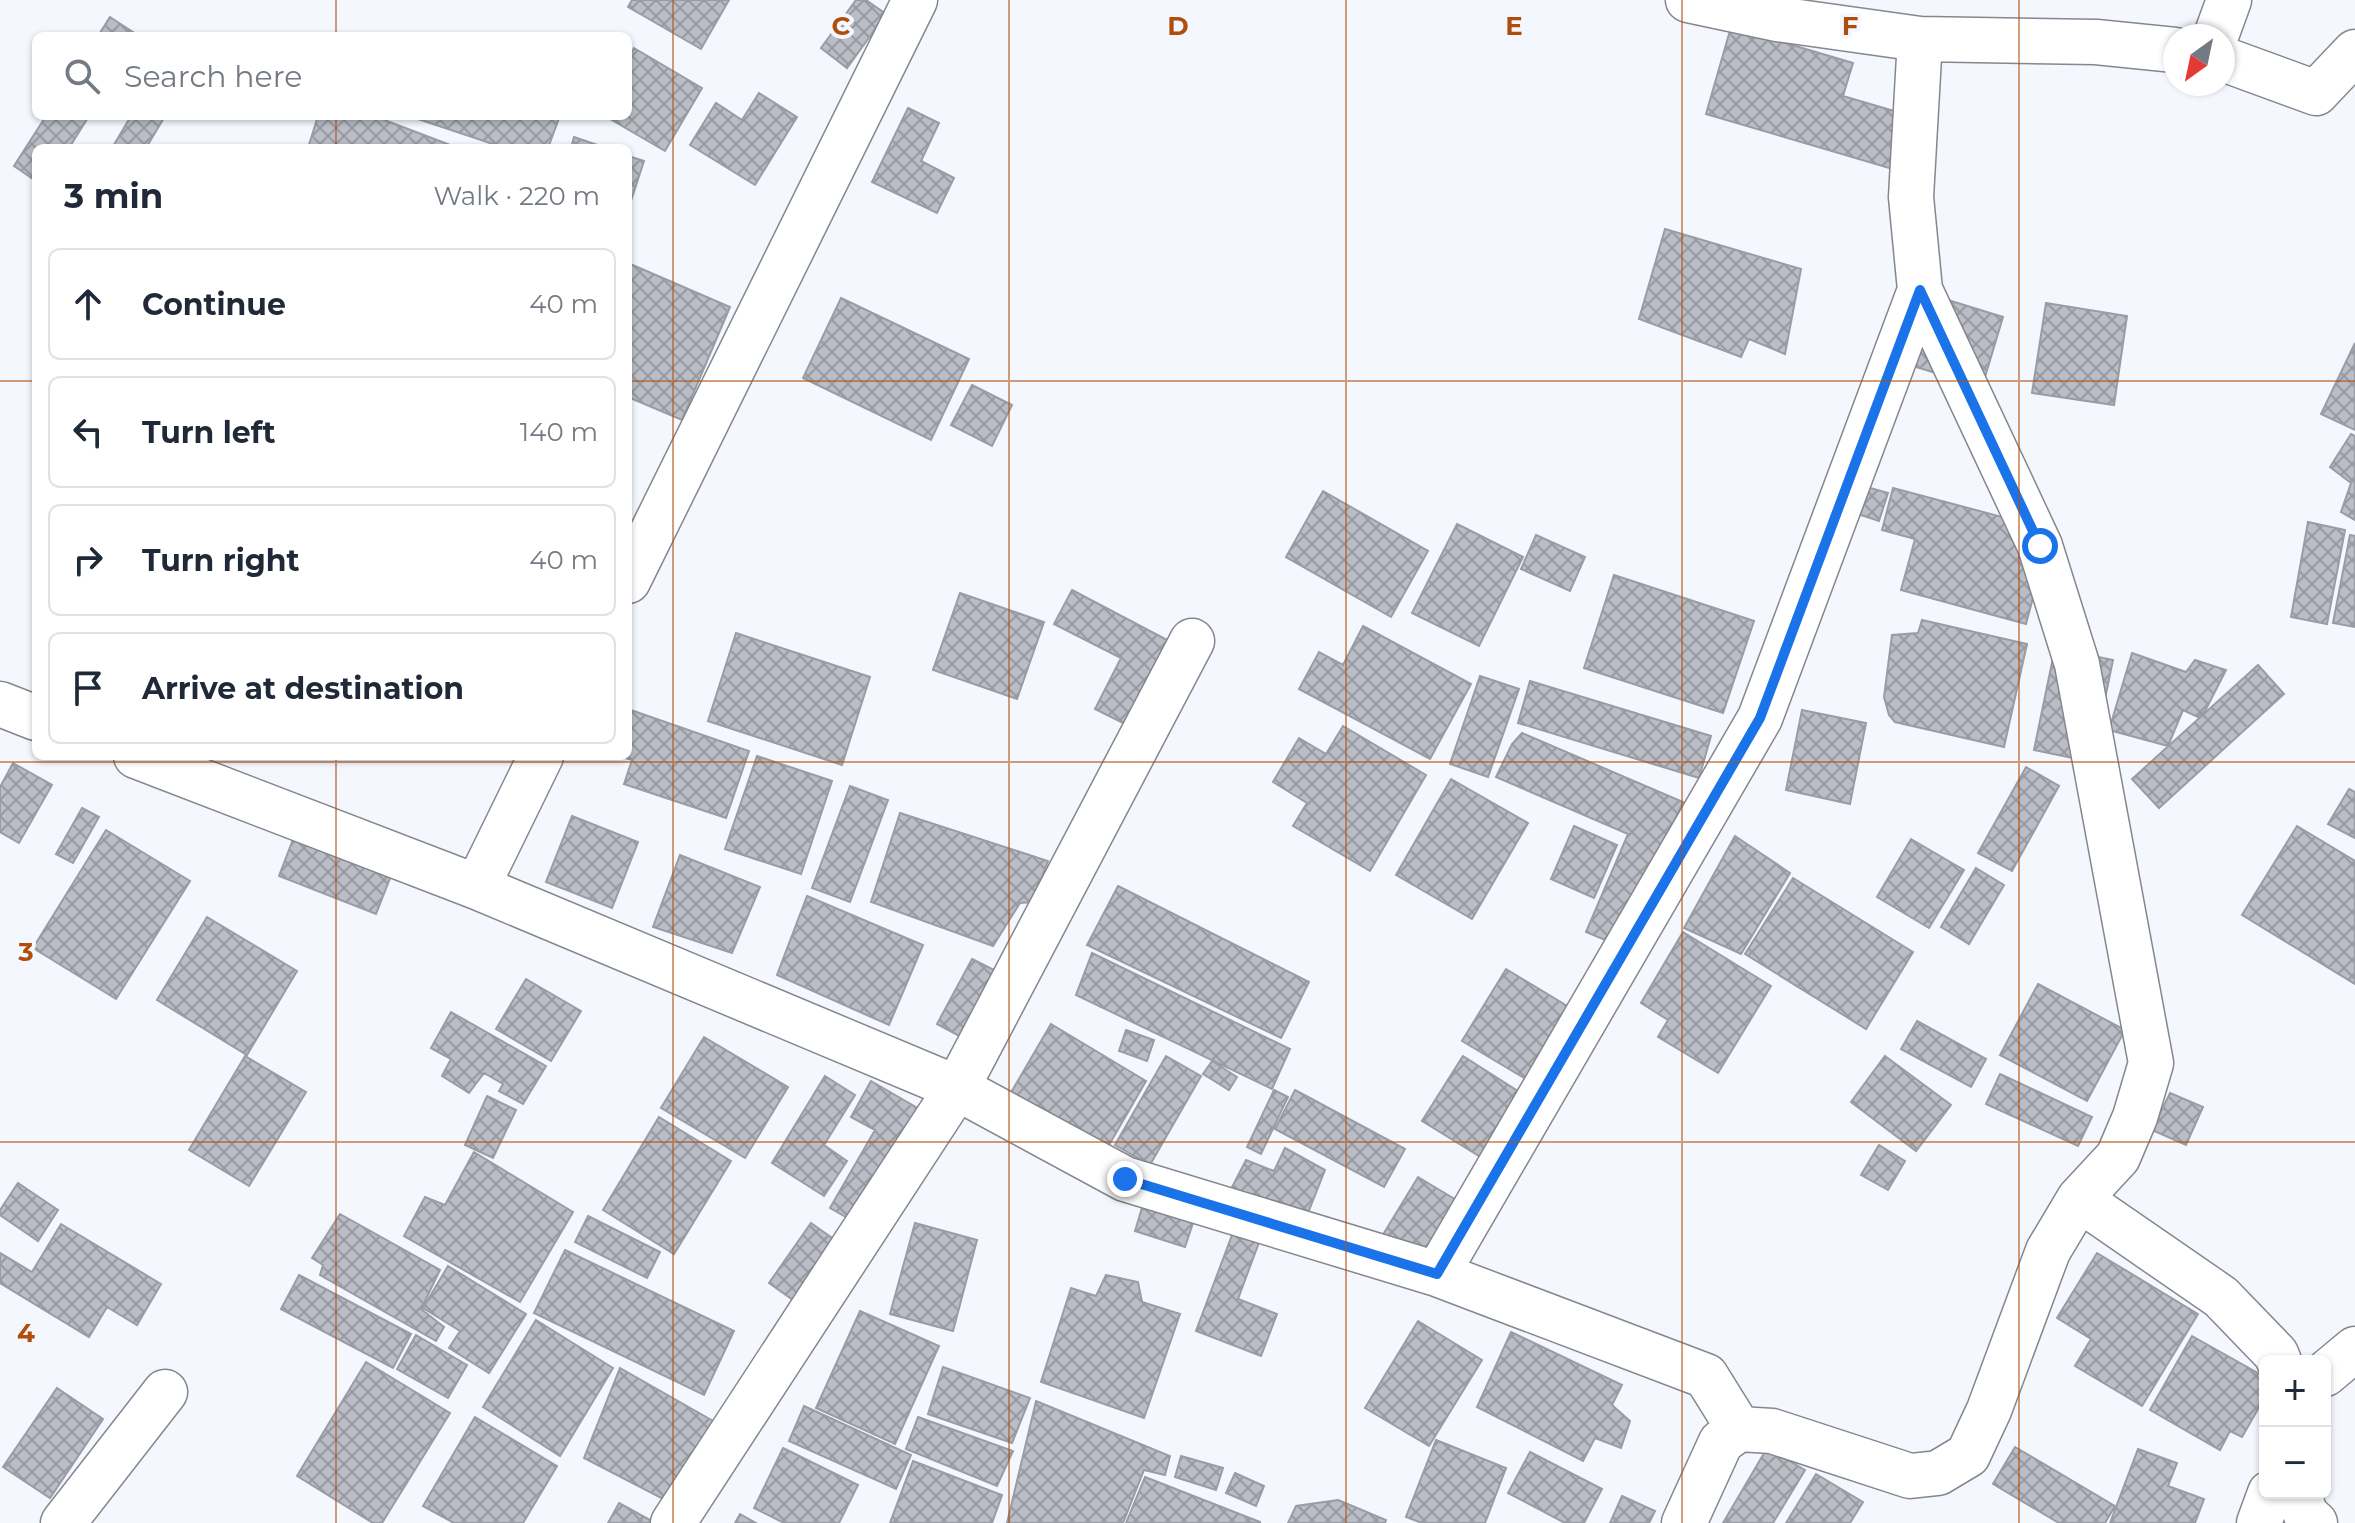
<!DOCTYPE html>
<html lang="en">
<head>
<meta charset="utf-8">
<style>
	body { margin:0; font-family:Montserrat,sans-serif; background:#f2f2f3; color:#1f2937 }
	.controls { position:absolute; right:24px; bottom:24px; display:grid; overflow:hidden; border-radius:12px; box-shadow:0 2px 6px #0004 }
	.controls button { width:72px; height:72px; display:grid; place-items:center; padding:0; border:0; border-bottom:2px solid #e0e1e3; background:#fff; color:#1f2937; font:40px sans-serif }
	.compass { position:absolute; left:2163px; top:24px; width:72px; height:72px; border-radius:50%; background:#fff; box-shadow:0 2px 6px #0004; rotate:213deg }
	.stop { position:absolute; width:24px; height:24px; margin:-18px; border:6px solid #1a73e8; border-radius:50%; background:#fff }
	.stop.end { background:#1a73e8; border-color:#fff; box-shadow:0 2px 8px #0008 }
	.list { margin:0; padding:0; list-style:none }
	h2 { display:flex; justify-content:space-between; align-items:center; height:104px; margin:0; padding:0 32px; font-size:34px }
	h2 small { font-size:26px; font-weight:400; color:#747a83 }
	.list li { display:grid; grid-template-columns:52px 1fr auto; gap:24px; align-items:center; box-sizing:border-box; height:112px; margin:0 16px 16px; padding:0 16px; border:2px solid #e0e1e3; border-radius:12px }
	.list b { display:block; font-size:30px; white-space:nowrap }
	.list em { font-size:26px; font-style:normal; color:#747a83 }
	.icon { flex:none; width:44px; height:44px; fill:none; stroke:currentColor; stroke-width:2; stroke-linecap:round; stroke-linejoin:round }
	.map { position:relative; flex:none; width:2355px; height:1523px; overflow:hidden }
	.search { position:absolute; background:#fff; box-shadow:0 2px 6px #0004; left:32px; top:32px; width:600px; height:88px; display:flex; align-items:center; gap:20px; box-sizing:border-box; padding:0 28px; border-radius:12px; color:#747a83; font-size:30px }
	.panel { position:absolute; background:#fff; box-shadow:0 2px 6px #0004; left:32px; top:144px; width:600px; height:616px; border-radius:12px }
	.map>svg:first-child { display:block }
	.building { fill:url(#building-cross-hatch); stroke:#999ca4; stroke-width:2 }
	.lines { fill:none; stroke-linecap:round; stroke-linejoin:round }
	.minor-casing { stroke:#84878f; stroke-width:47 }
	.minor { stroke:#fff; stroke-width:44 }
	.route { stroke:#1a73e8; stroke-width:10 }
	.grid { fill:none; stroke:#af4e0c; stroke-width:2; stroke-opacity:0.55 }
	.grid-label { font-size:26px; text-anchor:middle; font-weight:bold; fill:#af4e0c; stroke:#f5f7fe; stroke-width:8; stroke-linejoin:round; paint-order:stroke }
</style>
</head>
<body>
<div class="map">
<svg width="2355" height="1523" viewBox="0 0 2355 1523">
	<defs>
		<pattern id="building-cross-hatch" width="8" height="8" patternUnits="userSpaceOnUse" patternTransform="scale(2)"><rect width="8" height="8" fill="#babdc5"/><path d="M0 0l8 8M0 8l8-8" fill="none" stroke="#979aa0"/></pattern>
	</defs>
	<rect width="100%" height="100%" fill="#f5f7fe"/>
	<path class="building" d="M632,0H729L701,49L628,7Z
		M856,0H866L886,14L847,68L821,48Z
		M110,17L139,36H98Z
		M1731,27L1853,63L1843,96L1911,116L1896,170L1706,114Z
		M634,48L702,88L665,151L605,116H628V58Z
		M759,93L797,117L755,185L690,145L716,103L742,120Z
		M908,108L939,123L921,161L954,178L937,213L872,182Z
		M46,116H89L69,148H36V181L14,166Z
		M131,116H165L146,148H112Z
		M318,116H374L458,148H308Z
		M409,116H553L559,118L548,148H505Z
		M574,137L606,148H571Z
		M628,156L644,161L628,210Z
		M1665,229L1801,269L1785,354L1749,339L1741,357L1639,319Z
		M628,263L730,307L682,420L628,397Z
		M1935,296L2003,317L1982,387L1913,366Z
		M841,298L969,359L931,440L803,378Z
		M2046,303L2127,316L2114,405L2032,393Z
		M2355,343V430L2321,414Z
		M972,385L1012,405L992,446L951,425Z
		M2351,434L2355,436V520L2341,512L2351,483L2330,467Z
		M1863,486L1888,493L1879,521L1855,513Z
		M1893,488L2051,530L2026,624L1901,590L1915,539L1882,530Z
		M1323,491L1428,551L1391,617L1286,557Z
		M2308,522L2345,530L2327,624L2291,617Z
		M1457,524L1523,557L1479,646L1412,613Z
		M1536,535L1585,557L1570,591L1521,569Z
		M2350,535L2355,536V627L2333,623Z
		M1614,575L1754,621L1723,713L1584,668Z
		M1072,590L1169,641L1125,724L1095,709L1121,658L1054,624Z
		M960,593L1044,622L1017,699L933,670Z
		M1922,620L2027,644L2004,747L1895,722L1889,715L1884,697L1892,635L1918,633Z
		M1363,626L1471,684L1430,759L1299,689L1319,652L1343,665Z
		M736,633L870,677L842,765L708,721Z
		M2055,648L2113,660L2092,762L2034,750Z
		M2132,653L2186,672L2195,660L2226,670L2205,711L2198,717L2183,710L2168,746L2109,730Z
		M2258,665L2284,694L2159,808L2132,779Z
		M1480,676L1519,689L1488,777L1450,764Z
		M1530,681L1711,736L1699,778L1518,723Z
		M628,709L749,751L726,818L624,784L632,760L619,756H628Z
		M1802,710L1866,723L1850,804L1786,790Z
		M1343,726L1426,775L1370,871L1293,826L1307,803L1273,782L1299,738L1326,754Z
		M1522,733L1683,802L1617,945L1586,932L1628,834L1496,777L1512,744Z
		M757,756L832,781L801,874L725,849Z
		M13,763L52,785L19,843L0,832V787Z
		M2026,767L2059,786L2012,871L1978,853Z
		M1451,779L1528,823L1472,919L1396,875Z
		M850,786L888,800L850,902L812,888Z
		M2349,789L2355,792V838L2328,824Z
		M82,808L99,817L73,863L56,854Z
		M900,813L1048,861L1032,902L1020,903L993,946L871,902Z
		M572,816L638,842L612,908L546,882Z
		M1574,826L1617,845L1594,898L1551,879Z
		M2297,826L2355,861V984L2242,915Z
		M297,829L394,868L376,914L279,876Z
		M106,830L190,881L116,999L33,948Z
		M1735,836L1790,873L1741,954L1684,928Z
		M1911,839L1964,870L1929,928L1877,897Z
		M680,855L760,887L732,953L653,927Z
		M1976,868L2004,885L1969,944L1941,927Z
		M1793,878L1913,952L1866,1029L1745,954Z
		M1118,886L1309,982L1281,1038L1087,945Z
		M807,896L923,945L889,1025L777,975Z
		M207,917L297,971L247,1055L157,1000Z
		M1683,932L1771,986L1718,1073L1658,1037L1668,1020L1641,1003Z
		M1092,953L1290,1049L1272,1089L1076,995Z
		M972,959L996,971L961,1037L937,1024Z
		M1506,969L1579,1013L1536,1085L1462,1041Z
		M526,979L581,1011L551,1061L496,1029Z
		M2038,984L2125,1030L2087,1101L2000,1055Z
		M451,1012L546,1066L523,1104L499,1091L503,1084L484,1073L469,1093L442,1076L451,1059L431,1048Z
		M1917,1021L1986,1059L1971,1087L1901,1049Z
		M1051,1024L1146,1081L1105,1152L1009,1096Z
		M1126,1030L1154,1040L1147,1061L1119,1051Z
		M704,1037L788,1087L745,1158L661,1108Z
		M245,1056L306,1092L249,1186L189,1150Z
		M1166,1056L1201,1076L1150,1165L1115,1145Z
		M1463,1056L1535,1102L1495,1166L1422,1121Z
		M1885,1056L1951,1105L1916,1151L1851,1102Z
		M1212,1061L1237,1077L1229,1090L1203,1074Z
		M2000,1074L2092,1117L2078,1146L1986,1104Z
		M825,1076L855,1095L824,1145L847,1161L824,1196L772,1163Z
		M871,1081L928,1114L863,1227L830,1208L875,1130L851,1117Z
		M1274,1090L1288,1097L1261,1154L1247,1147Z
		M1295,1090L1405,1149L1384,1187L1275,1129Z
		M2170,1093L2203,1107L2186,1145L2152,1130Z
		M487,1096L516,1110L493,1158L465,1145Z
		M659,1117L731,1161L674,1254L603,1210Z
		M1879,1145L1905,1161L1888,1190L1861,1175Z
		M1285,1148L1325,1170L1302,1228L1231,1189L1246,1160L1274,1171Z
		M474,1152L573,1212L520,1302L404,1236L425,1197L445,1205Z
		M1418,1177L1463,1204L1426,1265L1381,1238Z
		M18,1183L58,1210L38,1241L0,1215V1210Z
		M1144,1201L1195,1217L1185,1247L1135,1231Z
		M340,1214L440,1270L421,1309L444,1327L436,1341L320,1275L323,1265L312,1258Z
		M588,1216L660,1252L647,1278L575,1242Z
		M811,1223L835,1240L793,1300L769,1283Z
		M915,1223L977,1240L953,1331L890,1314Z
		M61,1224L161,1284L137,1325L107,1307L89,1337L0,1283V1253L32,1272Z
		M1235,1227L1261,1237L1238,1299L1277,1314L1261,1356L1196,1331Z
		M565,1250L734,1331L704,1395L534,1313Z
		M2097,1253L2198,1314L2142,1406L2075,1366L2091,1339L2057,1318Z
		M448,1266L526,1314L489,1373L449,1348L460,1331L423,1308Z
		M299,1275L411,1334L393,1368L281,1309Z
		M1106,1275L1138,1282L1142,1302L1180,1314L1144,1418L1041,1382L1071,1288L1096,1296Z
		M860,1311L939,1346L895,1444L816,1408Z
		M536,1320L613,1368L560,1456L483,1407Z
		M1418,1321L1482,1360L1429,1446L1365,1408Z
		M1511,1332L1622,1385L1612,1405L1630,1421L1621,1448L1595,1438L1583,1461L1477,1407Z
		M416,1335L467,1365L448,1398L397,1369Z
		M2192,1336L2265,1377V1397L2242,1437L2230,1431L2220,1450L2150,1410Z
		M366,1362L450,1413L382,1523H373L297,1476Z
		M943,1367L1030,1398L1012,1443L928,1414Z
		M620,1368L715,1422L667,1501L584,1458Z
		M57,1388L103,1419L50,1498L3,1467Z
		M1036,1401L1170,1456L1165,1475L1144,1470L1123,1523H1007Z
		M804,1406L911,1455L896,1489L789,1441Z
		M475,1417L557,1466L523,1523H454L423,1506Z
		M918,1417L1013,1451L997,1486L906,1449Z
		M1436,1440L1506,1468L1485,1523H1422L1406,1517Z
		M2015,1447L2115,1506L2105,1523H2059L1993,1484Z
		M783,1448L858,1485L839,1523H784L754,1508Z
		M1767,1448L1805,1470L1773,1523H1723Z
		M2138,1449L2177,1463L2168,1486L2204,1499L2195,1523H2110Z
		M1530,1452L1602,1489L1584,1523H1565L1508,1493Z
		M1181,1456L1223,1468L1216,1490L1175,1477Z
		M913,1461L1002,1495L992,1523H890Z
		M1235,1473L1264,1486L1256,1506L1226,1493Z
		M1816,1474L1863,1502L1850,1523H1786Z
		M1145,1477L1260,1522V1523H1126Z
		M1622,1496L1655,1511L1649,1523H1610Z
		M1338,1500L1386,1520L1385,1523H1288L1296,1506Z
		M619,1503L650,1520L649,1523H608Z
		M740,1514L756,1523H735Z"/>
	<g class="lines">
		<defs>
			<path id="minor" d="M1688,0L1777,19L1920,39L2096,42L2175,50
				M2216,36L2229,0
				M2223,59L2316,93L2355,52
				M628,581L915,0
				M0,704L36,718
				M136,756L477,887L957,1088L1125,1179L1437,1274L1706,1376L1739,1429
				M477,887L541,756
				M2079,1199L2221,1297L2276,1354L2279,1361
				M1437,1274L1760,718L1920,290
				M2325,1374L2355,1349
				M2298,1493L2306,1515L2315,1523
				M63,1523L165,1392
				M673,1523L957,1088L1192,641
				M1684,1523L1721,1442L1739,1429L1772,1431L1910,1476L1938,1473L1968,1455L1989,1410L2048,1251L2079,1199L2118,1157L2135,1117L2151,1063L2077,664L2040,546L1920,290L1911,197L1920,39
				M2259,1523L2270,1493"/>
		</defs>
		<use href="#minor" class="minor-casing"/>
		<use href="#minor" class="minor"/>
	</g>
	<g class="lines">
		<path class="route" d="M1125,1179L1437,1274L1760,718L1920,290L2040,546"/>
	</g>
	<path class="grid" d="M336,0V36M673,0V1523M1009,0V1523M1346,0V1523M1682,0V1523M2019,0V1523M336,116V148M0,381H36M628,381H2355M336,756V1523M0,762H2355M0,1142H2355"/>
	<g class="grid-label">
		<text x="841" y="35">C</text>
		<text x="1178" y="35">D</text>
		<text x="1514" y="35">E</text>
		<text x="1850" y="35">F</text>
		<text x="26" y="961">3</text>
		<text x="26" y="1342">4</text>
	</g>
</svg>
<div class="controls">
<button>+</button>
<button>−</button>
</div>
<svg class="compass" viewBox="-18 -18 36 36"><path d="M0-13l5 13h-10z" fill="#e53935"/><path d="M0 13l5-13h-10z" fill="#747a83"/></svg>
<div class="stop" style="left:2040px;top:546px"></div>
<div class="stop end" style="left:1125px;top:1179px"></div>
<div class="search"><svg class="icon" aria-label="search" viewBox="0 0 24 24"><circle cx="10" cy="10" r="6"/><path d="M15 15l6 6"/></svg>Search here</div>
<section class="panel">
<h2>3 min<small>Walk · 220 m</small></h2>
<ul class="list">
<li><svg class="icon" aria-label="ahead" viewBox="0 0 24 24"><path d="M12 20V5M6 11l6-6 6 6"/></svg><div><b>Continue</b></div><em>40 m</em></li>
<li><svg class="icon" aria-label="left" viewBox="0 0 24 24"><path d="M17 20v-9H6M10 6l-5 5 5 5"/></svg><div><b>Turn left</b></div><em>140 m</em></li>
<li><svg class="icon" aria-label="right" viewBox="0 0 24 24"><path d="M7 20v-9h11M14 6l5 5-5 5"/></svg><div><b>Turn right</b></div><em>40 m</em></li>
<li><svg class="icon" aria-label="arrive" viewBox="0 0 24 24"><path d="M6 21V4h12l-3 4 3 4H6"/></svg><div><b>Arrive at destination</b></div></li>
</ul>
</section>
</div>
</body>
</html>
